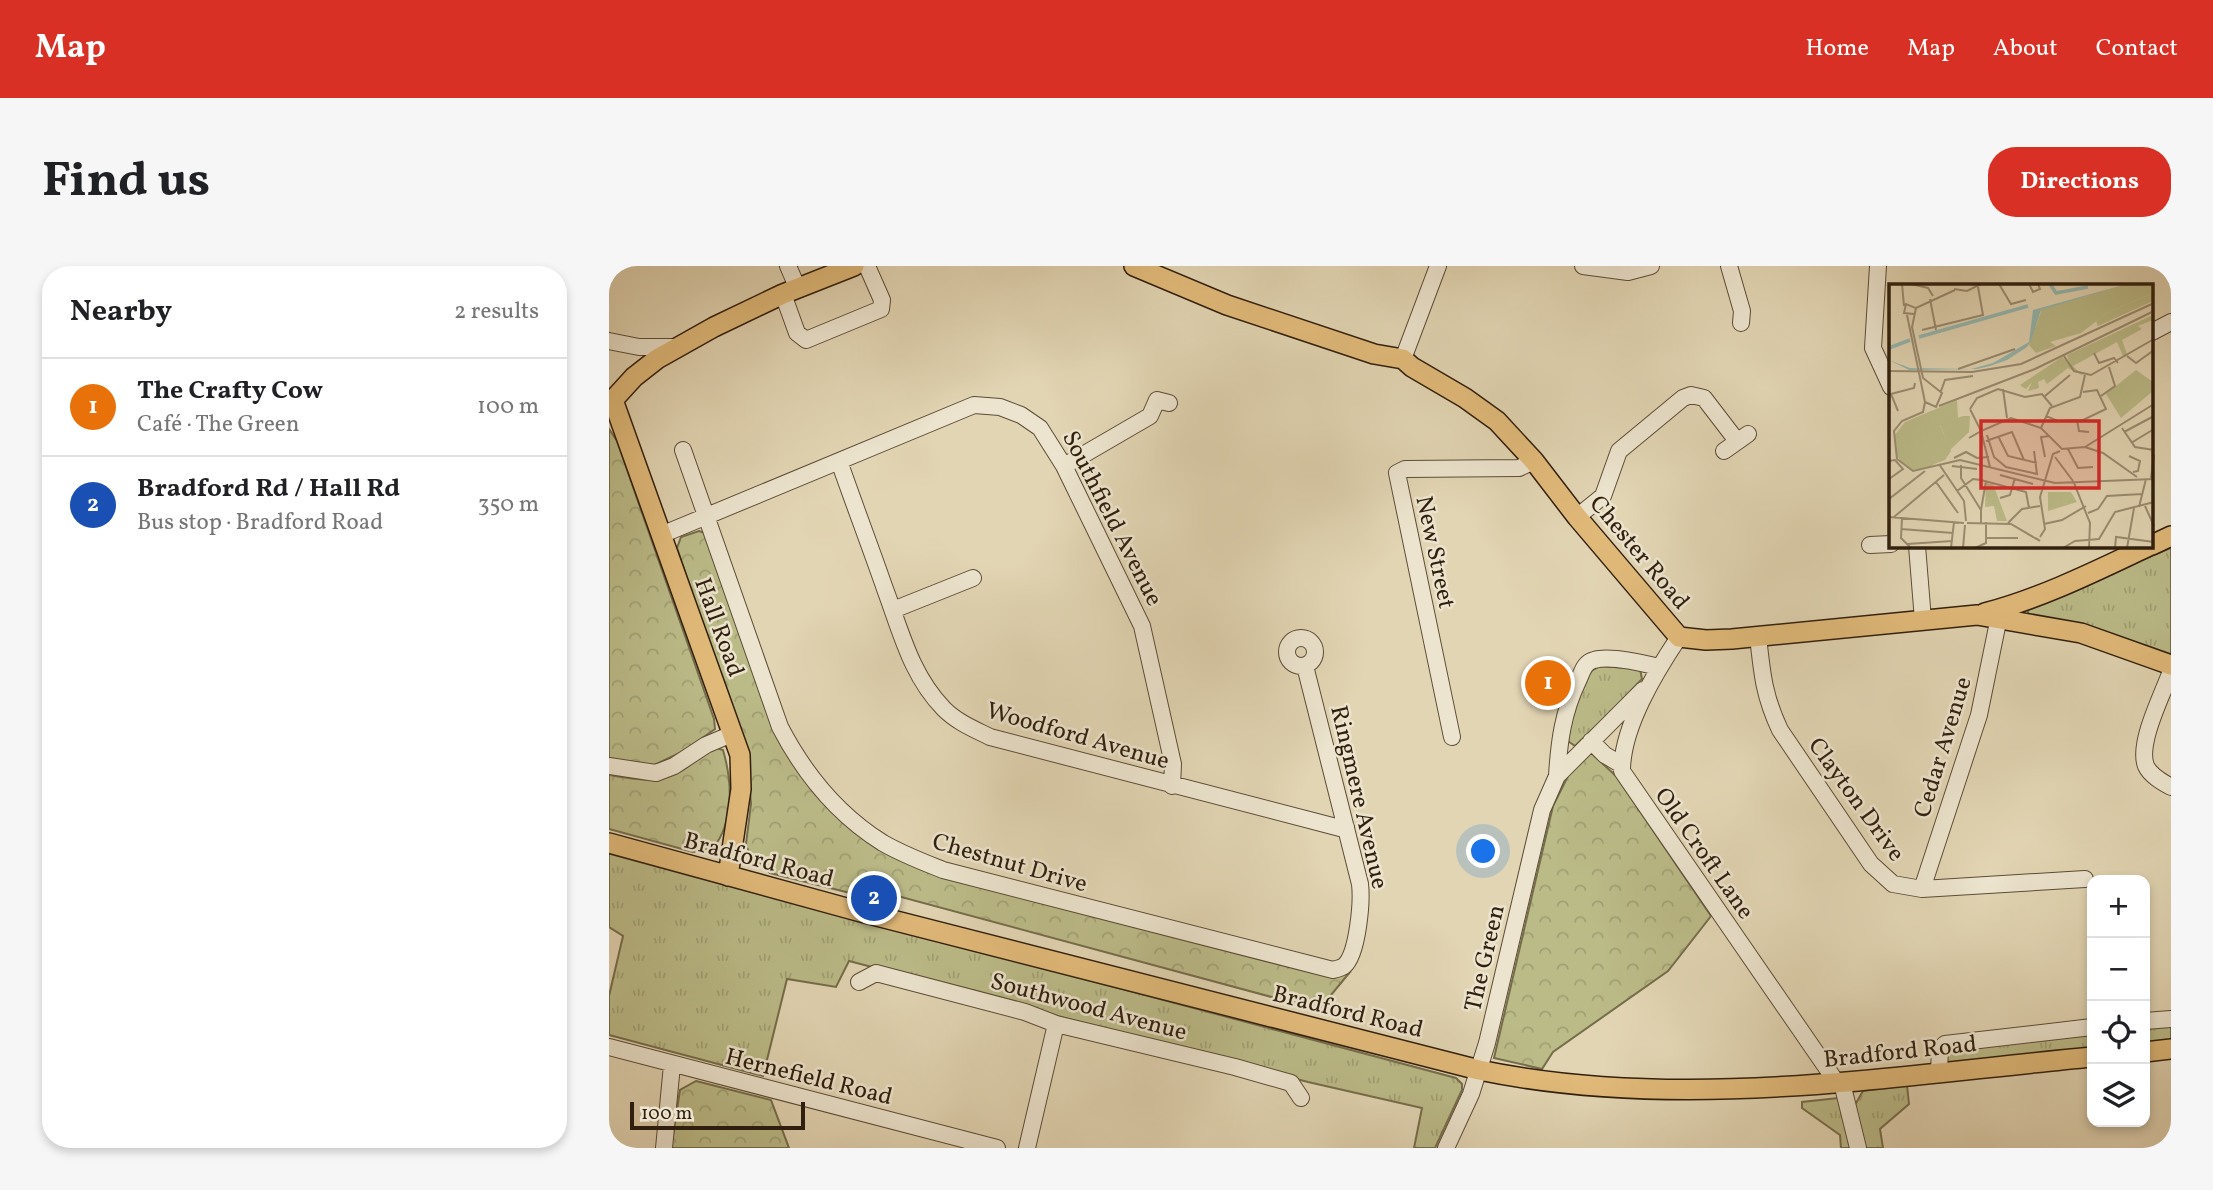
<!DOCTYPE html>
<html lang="en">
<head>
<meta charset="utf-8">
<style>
	body { margin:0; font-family:Vollkorn,serif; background:#f6f6f6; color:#202124 }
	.controls { position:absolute; right:21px; bottom:21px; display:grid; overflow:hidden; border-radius:14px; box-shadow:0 4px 10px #0003 }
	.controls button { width:63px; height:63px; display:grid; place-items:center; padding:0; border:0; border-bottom:2px solid #e0e0e0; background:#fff; color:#202124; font:35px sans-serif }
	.scale { position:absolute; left:21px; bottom:18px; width:175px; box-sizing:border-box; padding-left:7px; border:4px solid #301f0e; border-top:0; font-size:19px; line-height:24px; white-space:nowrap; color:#301f0e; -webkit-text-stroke:5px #ece4ce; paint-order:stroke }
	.you { position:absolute; left:875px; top:586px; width:24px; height:24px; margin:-18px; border:5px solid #fff; border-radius:50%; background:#1a73e8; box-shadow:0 0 0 10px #1a73e833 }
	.badge { display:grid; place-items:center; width:46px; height:46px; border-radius:50%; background:#d93025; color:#fff; font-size:23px; font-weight:700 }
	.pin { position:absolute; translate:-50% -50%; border:4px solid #fff; box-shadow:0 2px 7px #0006 }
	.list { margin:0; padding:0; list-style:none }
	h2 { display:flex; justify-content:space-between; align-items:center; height:91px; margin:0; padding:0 28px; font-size:30px }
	h2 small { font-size:23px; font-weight:400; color:#757577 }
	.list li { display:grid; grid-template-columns:46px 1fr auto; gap:21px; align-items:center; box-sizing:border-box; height:98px; padding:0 28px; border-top:2px solid #e0e0e0 }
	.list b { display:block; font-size:26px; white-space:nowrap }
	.list p { margin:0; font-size:23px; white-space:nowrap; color:#757577 }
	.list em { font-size:23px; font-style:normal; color:#757577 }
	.icon { flex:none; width:38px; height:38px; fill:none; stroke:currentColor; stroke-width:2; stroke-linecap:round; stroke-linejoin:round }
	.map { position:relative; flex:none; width:1562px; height:882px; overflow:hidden; border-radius:28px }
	header { display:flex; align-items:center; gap:42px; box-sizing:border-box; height:98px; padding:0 35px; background:#d93025; color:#fff }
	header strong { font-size:33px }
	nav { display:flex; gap:38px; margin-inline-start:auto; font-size:24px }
	.intro { display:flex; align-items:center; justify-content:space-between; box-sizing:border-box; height:168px; padding:0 42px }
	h1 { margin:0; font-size:49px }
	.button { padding:18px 32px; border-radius:28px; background:#d93025; color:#fff; font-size:24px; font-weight:700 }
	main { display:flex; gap:42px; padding:0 42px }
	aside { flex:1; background:#fff; border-radius:28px; box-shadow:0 4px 10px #0003 }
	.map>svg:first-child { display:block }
	.grass { fill:url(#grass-tufts); stroke:#766d4b; stroke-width:2 }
	.forest { fill:url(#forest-crowns); stroke:#766d4b; stroke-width:2 }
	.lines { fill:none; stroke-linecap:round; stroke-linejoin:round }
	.minor-casing { stroke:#5c4c37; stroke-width:18 }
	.major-casing { stroke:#301f0e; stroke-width:22 }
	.minor { stroke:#ece4ce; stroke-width:16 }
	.major { stroke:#e1ba7a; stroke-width:19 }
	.labels { text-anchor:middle; stroke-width:5; stroke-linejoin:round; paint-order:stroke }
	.street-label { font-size:24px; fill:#301f0e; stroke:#ece4ce }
	.inset-river { fill:none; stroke:#95b8b1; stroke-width:3.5 }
	.inset-road { fill:none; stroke:#9b8c71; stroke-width:2 }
	.view { fill:#d62828; fill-opacity:0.15; stroke:#d62828; stroke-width:3.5 }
	.inset-edge { fill:none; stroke:#301f0e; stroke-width:3.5 }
</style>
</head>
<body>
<header>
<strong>Map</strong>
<nav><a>Home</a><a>Map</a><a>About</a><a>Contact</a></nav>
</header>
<div class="intro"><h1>Find us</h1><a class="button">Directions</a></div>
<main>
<aside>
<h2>Nearby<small>2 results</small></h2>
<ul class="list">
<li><span class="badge" style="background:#e8710a">1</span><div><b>The Crafty Cow</b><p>Café · The Green</p></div><em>100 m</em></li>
<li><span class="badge" style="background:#1a4fb4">2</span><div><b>Bradford Rd / Hall Rd</b><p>Bus stop · Bradford Road</p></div><em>350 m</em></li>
</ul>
</aside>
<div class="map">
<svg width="1562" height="882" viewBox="0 0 1562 882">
	<defs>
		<pattern id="grass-tufts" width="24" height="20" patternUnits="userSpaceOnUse" patternTransform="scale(1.75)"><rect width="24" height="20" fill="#bb8"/><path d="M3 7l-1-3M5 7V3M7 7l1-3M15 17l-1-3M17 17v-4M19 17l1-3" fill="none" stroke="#a1a074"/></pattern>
		<pattern id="forest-crowns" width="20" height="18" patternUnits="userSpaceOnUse" patternTransform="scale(1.75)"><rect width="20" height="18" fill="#bb8"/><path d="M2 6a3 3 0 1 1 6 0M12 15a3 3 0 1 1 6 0" fill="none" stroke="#a1a074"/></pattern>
	</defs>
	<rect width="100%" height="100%" fill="#e2d5b3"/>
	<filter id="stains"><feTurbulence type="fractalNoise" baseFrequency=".00286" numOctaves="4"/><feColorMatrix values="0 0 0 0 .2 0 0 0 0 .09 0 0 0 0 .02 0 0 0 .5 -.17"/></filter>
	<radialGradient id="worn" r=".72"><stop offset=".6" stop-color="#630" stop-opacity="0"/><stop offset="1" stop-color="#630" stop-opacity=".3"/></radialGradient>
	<path class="grass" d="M1562,282V390L1506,369L1420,348L1417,342Z
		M991,400L1031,403L1033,413L1001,447L966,480L959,475L961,459L978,407Z
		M0,586L847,812L853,818V824L826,882H805L813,842L699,816L240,695L227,721L178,713L154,810L0,769V730L14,670L0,661Z
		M1562,760V774L1536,777V763Z
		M1483,768V783L1339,798L1336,789L1338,784Z
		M1298,819L1300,838L1271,863L1274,882H1256L1246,839L1254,825Z
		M1229,832L1244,882H1232L1231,869L1193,842V836Z"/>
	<path class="forest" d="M0,163L8,175L105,453L106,463L75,485L43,500L0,493Z
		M90,265L96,267L190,505L304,597L741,706L708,746L670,733L285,629L269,634L161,607L140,587L137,578L142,538L138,491L68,282L72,271Z
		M104,481L114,484C123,515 126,555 104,582L84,586L0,563V509C27,514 53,519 77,502C86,496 93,487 104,481Z
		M981,486L1007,510L1102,650L1059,705L944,786L933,803L885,792L944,540L961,506Z
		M87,815L162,834L180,882H62L71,824Z"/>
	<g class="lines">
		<defs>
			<path id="minor" d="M179,0L189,23
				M974,0L1019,6L1042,0
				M1120,0L1133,45L1132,57
				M1269,0L1264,82L1282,121
				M174,28L188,67L197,74L272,43L273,34L258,0
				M1543,66L1562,56
				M0,75L30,81H68
				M794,93L829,0
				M74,184L171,461C196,509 229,549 274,577C293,588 314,596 334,604L724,704C728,703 732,702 735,700C749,688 753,635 751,618L696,400
				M1115,185L1139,168
				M230,195C245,238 261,280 276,323C292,366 302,409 335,443C348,456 365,463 381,471L731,562L737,561
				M455,200L541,150L548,134L560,137
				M968,251L994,230L1010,185L1074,132L1082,129L1095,132L1128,175
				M52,269L365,139L391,141L412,149L431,162L455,200L533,360L564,498L563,520
				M1261,279L1282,278
				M1308,280L1314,354
				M284,344L364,312
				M1149,370C1153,408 1155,430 1171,464L1262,598L1284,618L1313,623L1476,613
				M1070,371C1046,407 1013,461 1013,505L1228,817
				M678 386a14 14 0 1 1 28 0a14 14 0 1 1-28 0Z
				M1562,405C1554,428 1528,477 1537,500C1541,509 1553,516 1562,521
				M843,471L788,207L796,203L910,202L925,195
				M982,475L996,489L1013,499
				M0,500L47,507L65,500L97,479L123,468
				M948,510C950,476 954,446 969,415C973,407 975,396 985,394C1001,389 1034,397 1050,401
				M1313,623L1370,449L1390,351
				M250,716L267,707L416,746L447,758L626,801L682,817L692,832
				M1536,755L1562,753
				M0,781L388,882
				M1330,805L1331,783L1336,778L1483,761
				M1233,817L1249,882
				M55,882L63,799
				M418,882L447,758
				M837,882L862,828L878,777L933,544L948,510L1034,424"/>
			<path id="major" d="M525,0L618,39L765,88L794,93L803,101L856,132L888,155L925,195L968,251L1070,371L1097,374L1123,373L1368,349L1472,367L1562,399
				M1543,279L1562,270
				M1376,347C1433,332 1487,305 1540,280
				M0,577L252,646L870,804C1073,846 1280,810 1483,791
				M119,610L132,523L131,489L4,134L25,111L48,93L105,61L174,28L245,0
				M1536,786L1562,783"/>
		</defs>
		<use href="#minor" class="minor-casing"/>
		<use href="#major" class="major-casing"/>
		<use href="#minor" class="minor"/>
		<use href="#major" class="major"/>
	</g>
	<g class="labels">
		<g class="street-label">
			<text transform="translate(504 252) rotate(63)" y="8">Southfield Avenue</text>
			<text transform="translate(827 286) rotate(78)" y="8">New Street</text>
			<text transform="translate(1031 286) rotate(50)" y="8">Chester Road</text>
			<text transform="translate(111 361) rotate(70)" y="8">Hall Road</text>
			<text transform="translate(469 469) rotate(16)" y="8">Woodford Avenue</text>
			<text transform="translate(1333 481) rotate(-73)" y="8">Cedar Avenue</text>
			<text transform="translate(751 531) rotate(77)" y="8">Ringmere Avenue</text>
			<text transform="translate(1248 533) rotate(54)" y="8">Clayton Drive</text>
			<text transform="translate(1096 587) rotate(55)" y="8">Old Croft Lane</text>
			<text transform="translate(150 593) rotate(15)" y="8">Bradford Road</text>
			<text transform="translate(401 596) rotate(16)" y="8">Chestnut Drive</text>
			<text transform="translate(875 692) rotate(-77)" y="8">The Green</text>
			<text transform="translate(480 740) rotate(15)" y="8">Southwood Avenue</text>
			<text transform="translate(739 745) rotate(14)" y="8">Bradford Road</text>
			<text transform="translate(1291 785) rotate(-6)" y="8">Bradford Road</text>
			<text transform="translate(200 810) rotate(14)" y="8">Hernefield Road</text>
		</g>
	</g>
	<g transform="translate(1280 18)">
		<rect width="264" height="264" fill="#e2d5b3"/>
		<path d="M238,0H264V9L219,28L192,49L165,53L161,58L167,62L147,69L140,61L153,25ZM264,31V36L249,42L253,45L233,56L238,70L234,72L228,58L184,82L189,89L181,81L178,71ZM173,73L195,92L179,84L158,100L155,95L149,98L150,104L139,107L143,98L137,105L131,101ZM68,116L69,134L51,141L62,167L56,176L30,186L11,177L5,152L16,138Z" fill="#bb8"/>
		<path d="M264,9V17L209,42L207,37L219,28ZM188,40L192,49L161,58L167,49ZM247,86L264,98V107L232,134L217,110ZM54,149L56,154L45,159L33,163L28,159L35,170L47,175L60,164L43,182L23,186L13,179L7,170L6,162L15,166L10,169L16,180L27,168L19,160L31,154L38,158ZM97,199L104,200L118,237H108L105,222L96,223Z" fill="#bb8"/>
		<path d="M74,132H81L80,148L61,166L51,140ZM159,208H182L188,218L159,227Z" fill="#bb8"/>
		<path d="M238,0L152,26L142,57L138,63L118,76L101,82L88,85L20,86L0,76L21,84L82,85L104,79L140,58L144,26Z" fill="#95b8b1"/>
		<path class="inset-river" d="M161,0L167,9L199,3M30,53L139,22M0,64L21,56"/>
		<path class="inset-road" d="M13,0L15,22M22,0L39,4L44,12M110,0L122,20L137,16M140,0L144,8L151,5L149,0M65,5L78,7L92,0M41,15L47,46M27,24L66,6M18,31L36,118L47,123L53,109L34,94L23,43L27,24L17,20L15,29L25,30M33,46L94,31L89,3M205,69L210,79L225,74L229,79M175,72L185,87L202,91L265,55M238,72L247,79L265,66M69,85L126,65M0,87L83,88L132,80L265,19M114,105L118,134M52,107L56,96L84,92M156,112L181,91M212,112L226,102L220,83M36,118L34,128L13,137L5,147L8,175L24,187L71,176L166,199L265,195M50,122L146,85L265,27M81,125L88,114L109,105L136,113L153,110L163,122M9,127L2,110L25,104L26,99M157,132L169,137L194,136L217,125L208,106L194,108M188,136L190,147L200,148M152,144L161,124L191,113L196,91M233,144L246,163L265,166M235,148L265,132M98,151L105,173L117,183L148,190L145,167M109,152L119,172L148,179M80,154L92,147L81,125M97,157L123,148L135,176M242,159L265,145M196,163L265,120M179,165L189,184L204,183M240,172L251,177L249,187L244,188M156,173L152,153L161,152M166,173L184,197M65,174L77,168L88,174L100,173M0,177L6,176L14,185L0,195M50,180L75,217L77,237M72,181V194L92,226V239M63,182L88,185M101,183L92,147L122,134L152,144L173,165L196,163L214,169L248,193M111,191L144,200M262,194L265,171M47,198L69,229M185,199L201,239L200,264M68,207L84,195L92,196L137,208L140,224M111,214L121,211L126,194M0,215L36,187M256,222L265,242M250,223L257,195M92,226L97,197M199,229L209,225L218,212L253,210M0,233L75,239M5,233L55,191M13,234L12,254L22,264M78,239L122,240L151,257L147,254M119,239L133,225L151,222M155,240L173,236L197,222M12,245L64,249M151,253L156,245L151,213L164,170L171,167M97,254H129M18,260L63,257M62,264L65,238M74,264L76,241M86,264L97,259V238M174,264L186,257L210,255L226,228L265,218M226,264L227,253L265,258M238,264L245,224"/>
		<path class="view" d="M92,137H210V204H92Z"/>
		<rect width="264" height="264" class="inset-edge"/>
	</g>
	<rect width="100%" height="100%" filter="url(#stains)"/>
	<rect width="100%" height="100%" fill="url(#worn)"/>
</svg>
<div class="controls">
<button>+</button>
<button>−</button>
<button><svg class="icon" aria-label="locate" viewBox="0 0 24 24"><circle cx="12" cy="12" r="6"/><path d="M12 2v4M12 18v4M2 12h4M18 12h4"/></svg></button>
<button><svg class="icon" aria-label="layers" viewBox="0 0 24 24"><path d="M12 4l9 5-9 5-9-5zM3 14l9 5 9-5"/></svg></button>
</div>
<div class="scale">100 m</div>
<div class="you"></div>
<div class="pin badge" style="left:939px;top:417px;background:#e8710a">1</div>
<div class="pin badge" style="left:265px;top:632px;background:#1a4fb4">2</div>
</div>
</main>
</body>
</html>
